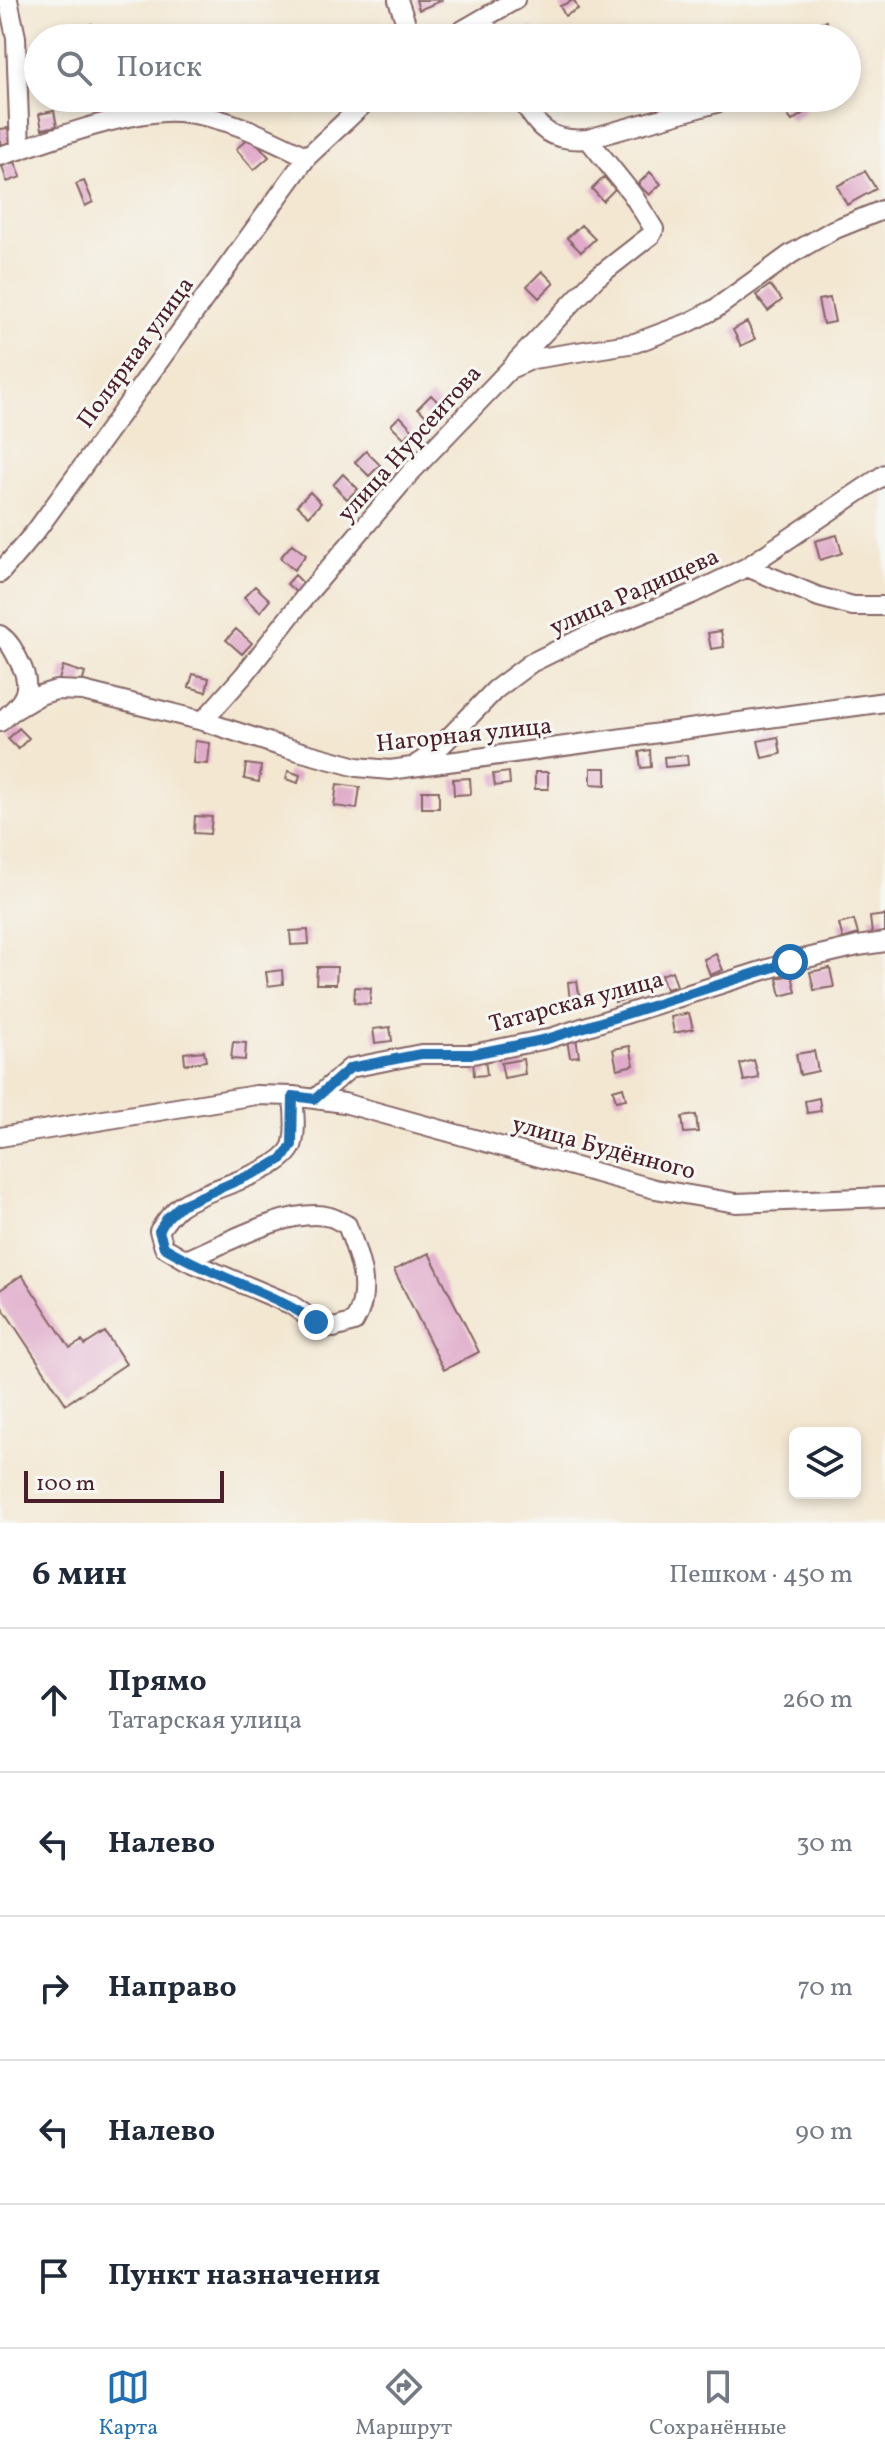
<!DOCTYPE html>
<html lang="ru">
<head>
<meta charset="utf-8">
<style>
	body { margin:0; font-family:Vollkorn,serif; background:#f6f6f7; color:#1f2937 }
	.controls { position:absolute; right:24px; bottom:24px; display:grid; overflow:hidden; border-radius:12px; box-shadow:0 4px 12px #0003 }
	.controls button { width:72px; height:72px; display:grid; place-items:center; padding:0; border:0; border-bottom:2px solid #e0e1e3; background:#fff; color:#1f2937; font:40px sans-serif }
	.scale { position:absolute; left:24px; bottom:20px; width:200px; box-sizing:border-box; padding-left:8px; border:4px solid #4a1f2b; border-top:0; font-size:22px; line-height:28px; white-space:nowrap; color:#4a1f2b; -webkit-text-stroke:6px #f6f6f2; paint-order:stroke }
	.stop { position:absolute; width:24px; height:24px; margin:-18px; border:6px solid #1f6fb2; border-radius:50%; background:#fff }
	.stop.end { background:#1f6fb2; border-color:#fff; box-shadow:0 2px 8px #0008 }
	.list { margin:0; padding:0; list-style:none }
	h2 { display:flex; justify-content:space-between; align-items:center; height:104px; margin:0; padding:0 32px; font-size:34px }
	h2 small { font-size:26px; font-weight:400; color:#747a83 }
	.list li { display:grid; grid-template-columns:52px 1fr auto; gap:24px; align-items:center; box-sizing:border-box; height:144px; padding:0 32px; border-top:2px solid #e0e1e3 }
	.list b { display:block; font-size:30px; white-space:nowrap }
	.list p { margin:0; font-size:26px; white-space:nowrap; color:#747a83 }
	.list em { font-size:26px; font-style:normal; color:#747a83 }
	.icon { flex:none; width:44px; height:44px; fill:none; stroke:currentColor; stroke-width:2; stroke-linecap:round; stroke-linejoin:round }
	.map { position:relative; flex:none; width:885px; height:1523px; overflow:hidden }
	.search { position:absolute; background:#fff; box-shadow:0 4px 12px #0003; left:24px; right:24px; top:24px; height:88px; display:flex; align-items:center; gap:20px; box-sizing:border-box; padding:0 28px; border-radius:44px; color:#747a83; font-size:30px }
	.sheet { height:824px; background:#fff }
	nav { display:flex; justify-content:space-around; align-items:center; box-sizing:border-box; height:112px; border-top:2px solid #e0e1e3; background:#fff; font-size:22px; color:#747a83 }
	nav a { display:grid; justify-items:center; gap:4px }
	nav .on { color:#1f6fb2 }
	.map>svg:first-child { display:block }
	.building { fill:#e0abca }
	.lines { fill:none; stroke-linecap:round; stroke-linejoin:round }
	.minor-casing { stroke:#856565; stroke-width:22 }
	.minor { stroke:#fff; stroke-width:18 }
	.route { stroke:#1f6fb2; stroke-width:10 }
	.labels { text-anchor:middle; stroke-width:6; stroke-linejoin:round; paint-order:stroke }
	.street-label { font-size:24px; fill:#4a1f2b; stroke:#f6f6f2 }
</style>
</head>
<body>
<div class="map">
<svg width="885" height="1523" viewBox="0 0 885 1523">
	<rect width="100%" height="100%" fill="#f6f6f2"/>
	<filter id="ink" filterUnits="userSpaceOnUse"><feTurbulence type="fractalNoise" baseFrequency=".0125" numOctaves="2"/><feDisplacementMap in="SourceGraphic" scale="16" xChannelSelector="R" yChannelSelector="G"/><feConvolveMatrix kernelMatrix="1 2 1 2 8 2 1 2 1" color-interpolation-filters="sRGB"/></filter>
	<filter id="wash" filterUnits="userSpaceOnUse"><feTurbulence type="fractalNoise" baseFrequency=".006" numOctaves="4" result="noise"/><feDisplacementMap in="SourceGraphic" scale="32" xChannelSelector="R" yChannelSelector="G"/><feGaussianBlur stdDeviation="1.8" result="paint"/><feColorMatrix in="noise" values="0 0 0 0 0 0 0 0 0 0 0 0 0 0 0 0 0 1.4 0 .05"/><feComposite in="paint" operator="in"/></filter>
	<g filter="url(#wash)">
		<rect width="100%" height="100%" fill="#f3e7d2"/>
		<g id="blocks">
			<path class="building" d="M416,0H443L419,10Z
				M574,0L578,9L565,16L560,6Z
				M826,21L828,36L807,38L805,24Z
				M92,24L97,38H83L80,28Z
				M531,27L542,38H519Z
				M797,99L806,111L792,121L783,109Z
				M54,111L57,126L42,129L39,114Z
				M8,128L10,143L0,145V129Z
				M251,136L269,157L254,170L236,149Z
				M15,162L21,177L7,182L2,166Z
				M865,171L876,189L847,205L837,186Z
				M650,172L661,184L649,195L638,184Z
				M604,177L615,189L603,201L592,189Z
				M84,181L93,202L85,206L76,184Z
				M581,225L595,239L581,252L567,238Z
				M542,271L554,283L539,298L527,286Z
				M770,285L782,300L768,311L756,295Z
				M830,298L835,322L823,324L818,300Z
				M747,322L755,339L741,346L733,330Z
				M431,395L440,404L427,417L418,408Z
				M400,416L413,430L404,438L391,425Z
				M366,451L380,465L369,476L355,462Z
				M343,474L358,489L347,499L333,485Z
				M310,492L321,503L309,516L297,505Z
				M837,535L842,553L820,560L815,541Z
				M292,544L306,555L294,570L280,558Z
				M295,575L306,586L298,594L287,584Z
				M255,586L270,600L260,612L244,597Z
				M236,629L252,643L242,654L226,640Z
				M721,631L724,647L711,649L708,633Z
				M63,666L85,673L81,687L59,680Z
				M193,674L209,678L206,692L189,687Z
				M19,728L29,738L18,749L8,739Z
				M778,737L781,754L762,758L758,741Z
				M195,741L210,743L208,764L193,763Z
				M650,750L651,767L641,768L639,752Z
				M687,755L688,765L665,767L664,757Z
				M246,764L261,766L259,782L244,779Z
				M591,768H606V785L591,784Z
				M288,771L300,775L298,783L286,779Z
				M509,772L510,784L495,786L493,774Z
				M535,772H548V789H535Z
				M470,778L471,794L454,795L453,779Z
				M337,784L360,787L357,809L334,806Z
				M422,791H439V808H422Z
				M195,816L212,817L210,834L194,833Z
				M885,915V933L872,934L870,917Z
				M854,920L858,934L843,939L839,924Z
				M308,930L309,944L291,945L290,931Z
				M716,954L723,970L710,975L704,959Z
				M317,967H337L336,984H316Z
				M830,968L834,987L814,990L810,972Z
				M282,970L283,984L268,986L266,972Z
				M672,971L677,986L666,989L661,975Z
				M792,975L796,992L781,996L777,978Z
				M577,981L580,1000L570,1002L568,982Z
				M355,987L371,988L370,1004L354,1003Z
				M625,987L628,999L615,1002L612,991Z
				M689,1013L693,1029L674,1033L671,1017Z
				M390,1027L392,1041L375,1043L373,1029Z
				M576,1038L579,1056L570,1057L567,1040Z
				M233,1042L246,1043L245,1060L231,1059Z
				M630,1046L634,1065L617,1069L613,1049Z
				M204,1051L206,1061L185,1064L184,1053Z
				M814,1051L818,1071L800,1075L796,1054Z
				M485,1058L487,1075L474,1076L473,1059Z
				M523,1059L525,1074L504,1078L501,1063Z
				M754,1060L759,1078L744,1081L740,1064Z
				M623,1087L626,1099L616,1101L613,1090Z
				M819,1098L821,1111L807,1113L805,1101Z
				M696,1115L698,1132L684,1133L682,1117Z
				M429,1253L479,1352L444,1370L394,1270Z
				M22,1275L70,1348L82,1341L85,1345L105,1332L126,1364L66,1404L0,1304V1290Z"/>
		</g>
	</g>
	<g filter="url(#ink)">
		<use href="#blocks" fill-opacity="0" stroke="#856565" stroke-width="2"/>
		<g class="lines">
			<defs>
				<path id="minor" d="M8,0L16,37L20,150
					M398,0L411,38
					M483,20L493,38
					M449,38L515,0
					M522,98C537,130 552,142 588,139L734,98
					M0,156C47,141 132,108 179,112C225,116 267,137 307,157
					M515,363L596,278L651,235L654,229L632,194L588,139
					M747,567L819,597L853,606H885
					M0,573L36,531L307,157L370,98
					M0,635C10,642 14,651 19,661C35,690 23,703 0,722
					M13,711L40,695L56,690L83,691L203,721L280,746L357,767L390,770L885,702
					M203,721L244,675L308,593L411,472L510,369L533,359L635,343L688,323L715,309L791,254L833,230L885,209
					M417,764L435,752L495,690L531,663L586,636L692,594L747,567L885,474
					M315,1099L350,1068L421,1054H473L547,1039L790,962L858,946L885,942
					M0,1137L256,1095L293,1096L344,1103L655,1189L736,1203L885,1197
					M186,1260C223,1245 290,1206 330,1217C335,1218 342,1223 347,1225C359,1257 373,1291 354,1322L334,1328L316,1322L290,1304L186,1260L164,1247L159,1231C165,1222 170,1214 179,1207C202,1189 280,1174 292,1146C297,1131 294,1111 293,1096"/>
			</defs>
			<use href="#minor" class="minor-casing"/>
			<use href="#minor" class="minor"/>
		</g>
	</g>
	<g class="lines" filter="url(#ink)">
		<path class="route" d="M316,1322C268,1290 213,1277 164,1247L159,1231L167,1218L181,1205L266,1168L283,1158L292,1145L293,1096L315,1099L350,1068L421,1054H473L547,1039L790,962"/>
	</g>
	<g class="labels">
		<g class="street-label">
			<text transform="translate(135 352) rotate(-54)" y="8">Полярная улица</text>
			<text transform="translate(409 443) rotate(-48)" y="8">улица Нурсеитова</text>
			<text transform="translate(634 591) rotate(-24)" y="8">улица Радищева</text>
			<text transform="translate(464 734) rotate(-6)" y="8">Нагорная улица</text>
			<text transform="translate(576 1001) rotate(-15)" y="8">Татарская улица</text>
			<text transform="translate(604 1147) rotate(15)" y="8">улица Будённого</text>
		</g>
	</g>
</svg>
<div class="controls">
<button><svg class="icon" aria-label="layers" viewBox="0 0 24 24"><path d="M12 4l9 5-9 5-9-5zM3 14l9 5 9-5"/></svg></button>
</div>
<div class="scale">100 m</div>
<div class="stop" style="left:790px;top:962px"></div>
<div class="stop end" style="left:316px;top:1322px"></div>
<div class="search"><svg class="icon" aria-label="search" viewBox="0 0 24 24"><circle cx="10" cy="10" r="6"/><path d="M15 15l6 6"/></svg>Поиск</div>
</div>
<section class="sheet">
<h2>6 мин<small>Пешком · 450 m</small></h2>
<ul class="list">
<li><svg class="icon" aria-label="ahead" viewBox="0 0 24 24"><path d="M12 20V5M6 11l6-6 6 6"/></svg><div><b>Прямо</b><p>Татарская улица</p></div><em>260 m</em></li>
<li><svg class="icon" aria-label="left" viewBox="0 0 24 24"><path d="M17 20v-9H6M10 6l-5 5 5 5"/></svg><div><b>Налево</b></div><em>30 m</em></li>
<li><svg class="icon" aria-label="right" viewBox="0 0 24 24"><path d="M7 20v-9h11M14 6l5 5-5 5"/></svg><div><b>Направо</b></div><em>70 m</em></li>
<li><svg class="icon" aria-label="left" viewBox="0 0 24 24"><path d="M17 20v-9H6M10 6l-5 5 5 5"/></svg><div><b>Налево</b></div><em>90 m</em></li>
<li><svg class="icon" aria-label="arrive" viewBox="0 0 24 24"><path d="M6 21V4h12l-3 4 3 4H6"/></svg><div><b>Пункт назначения</b></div></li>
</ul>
</section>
<nav>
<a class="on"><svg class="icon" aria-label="map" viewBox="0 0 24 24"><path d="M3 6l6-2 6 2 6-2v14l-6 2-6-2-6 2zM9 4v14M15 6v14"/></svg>Карта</a>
<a><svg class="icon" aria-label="directions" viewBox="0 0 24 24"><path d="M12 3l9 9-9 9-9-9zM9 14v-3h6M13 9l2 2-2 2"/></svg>Маршрут</a>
<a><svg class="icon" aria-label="saved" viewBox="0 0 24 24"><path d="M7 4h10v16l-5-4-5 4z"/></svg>Сохранённые</a>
</nav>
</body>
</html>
